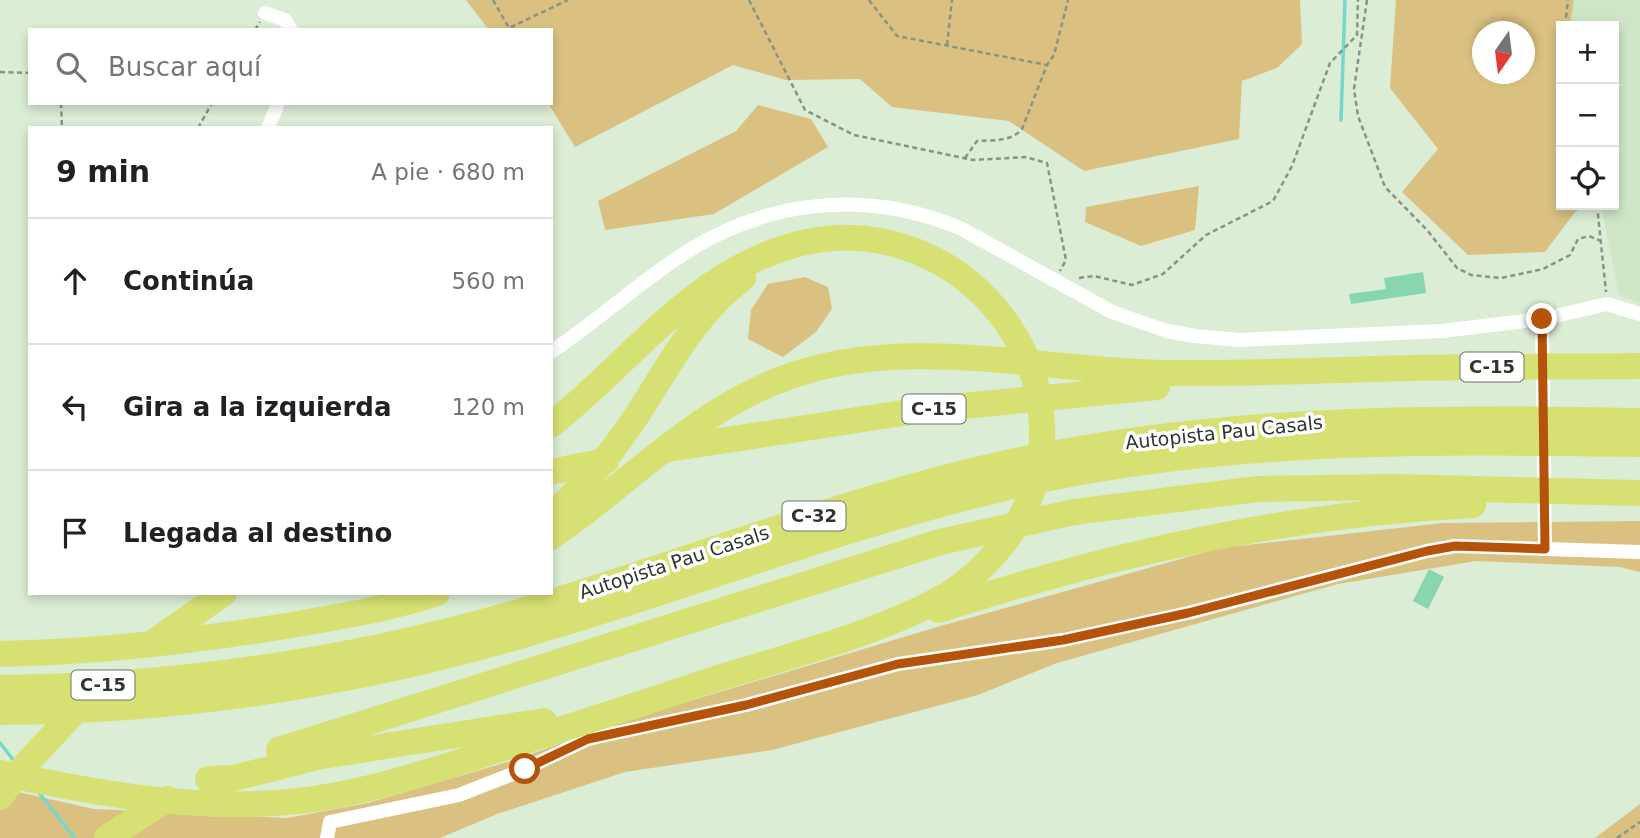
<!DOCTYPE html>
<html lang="es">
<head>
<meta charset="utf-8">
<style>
	body { margin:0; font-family:"DejaVu Sans",sans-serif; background:#f2f2f2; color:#202124 }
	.controls { position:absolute; right:21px; top:21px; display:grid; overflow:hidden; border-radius:0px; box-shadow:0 4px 10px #0003 }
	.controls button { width:63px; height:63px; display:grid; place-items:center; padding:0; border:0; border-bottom:2px solid #e0e0e0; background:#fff; color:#202124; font:35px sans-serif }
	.compass { position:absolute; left:1472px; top:21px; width:63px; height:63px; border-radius:50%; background:#fff; box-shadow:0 4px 10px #0003; rotate:194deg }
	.stop { position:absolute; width:21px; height:21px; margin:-16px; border:5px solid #b45309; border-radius:50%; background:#fff }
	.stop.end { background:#b45309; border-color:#fff; box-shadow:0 2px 7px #0008 }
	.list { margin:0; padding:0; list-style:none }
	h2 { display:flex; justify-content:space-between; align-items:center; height:91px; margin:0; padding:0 28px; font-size:30px }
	h2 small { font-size:23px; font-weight:400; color:#757577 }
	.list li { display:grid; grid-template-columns:46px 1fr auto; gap:21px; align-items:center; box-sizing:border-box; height:126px; padding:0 28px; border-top:2px solid #e0e0e0 }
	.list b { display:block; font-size:26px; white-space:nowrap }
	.list em { font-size:23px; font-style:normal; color:#757577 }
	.icon { flex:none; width:38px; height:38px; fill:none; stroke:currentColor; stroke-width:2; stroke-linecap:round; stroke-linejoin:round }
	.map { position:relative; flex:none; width:1640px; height:838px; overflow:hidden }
	.search { position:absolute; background:#fff; box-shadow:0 4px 10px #0003; left:28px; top:28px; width:525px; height:77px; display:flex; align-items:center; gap:18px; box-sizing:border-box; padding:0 24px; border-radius:0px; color:#757577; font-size:26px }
	.panel { position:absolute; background:#fff; box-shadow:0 4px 10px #0003; left:28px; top:126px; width:525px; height:469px; border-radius:0px }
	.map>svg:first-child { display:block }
	.built { fill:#cee5c6 }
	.green { fill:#dac182; fill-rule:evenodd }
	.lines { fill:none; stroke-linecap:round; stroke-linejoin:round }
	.stream { stroke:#76d7cd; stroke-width:3.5 }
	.building { fill:#88d6b0 }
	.path { stroke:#879383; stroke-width:2.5; stroke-dasharray:5 3.5; stroke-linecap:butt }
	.minor { stroke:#fff; stroke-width:14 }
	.motorway { stroke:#d7e073; stroke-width:26 }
	.route { stroke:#b45309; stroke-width:9 }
	.labels { text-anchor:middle; stroke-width:7; stroke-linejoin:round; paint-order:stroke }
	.shield { fill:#fff; stroke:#6d726b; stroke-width:2 }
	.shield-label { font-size:18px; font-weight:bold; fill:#2e352c }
	.street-label { font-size:19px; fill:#2e352c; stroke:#fff }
</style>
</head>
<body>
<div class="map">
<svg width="1640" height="838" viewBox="0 0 1640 838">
	<rect width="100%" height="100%" fill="#dbedd5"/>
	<path class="built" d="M1574,0H1640V303L1619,295L1601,205H1614V26H1570Z"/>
	<path class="green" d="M466,0H1300L1302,44L1277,68L1242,81L1239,139L1084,171L1009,121L892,107L860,79L786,80L733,65L575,147L548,103H551V30H489Z
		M1396,0H1574L1570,26H1561V205H1586L1575,212L1545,252L1468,255L1402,192L1438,149L1390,88ZM1482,32H1524V74H1482Z
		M758,105L811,119L828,147L714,214L605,230L598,201L736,131Z
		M1199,186L1195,230L1141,246L1085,222L1086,207Z
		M805,277L828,287L832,309L816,332L783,357L748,339L751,310L768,284Z
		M1640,521V572L1620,567L1476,561L1338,584L1057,663L978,695L772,750L625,772L497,814L440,838H0V788L94,809L287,818L368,803L514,760L623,721L937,627L1220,548L1443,523Z
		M1640,804V838H1595Z"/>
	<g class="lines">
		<path class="stream" d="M1341,120L1345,0
			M0,743L15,762
			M39,793L75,838"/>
	</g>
	<path class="building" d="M1423,272L1426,293L1351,304L1349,294L1386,289L1384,278Z
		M1429,569L1444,577L1428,609L1413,601Z"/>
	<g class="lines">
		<path class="path" d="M493,0L509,28L568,0
			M749,0L805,110L854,135L973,160L1025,157L1047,163L1066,260L1060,271
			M869,0L897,36L1047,65
			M1367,0L1354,89L1358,116L1385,187L1427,230L1457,268L1471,275L1501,278L1543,269L1570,255L1578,239L1589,236L1601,241
			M1565,26L1568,0
			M255,30L260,22
			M947,45L952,0
			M0,72L30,73
			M61,103L62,128
			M198,128L212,103
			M965,158L977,141C993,140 1011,142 1022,129L1047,65L1054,55L1068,0
			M1597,205L1606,292
			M1079,278L1094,276L1132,285L1163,274L1206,235L1273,201L1292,166L1330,63L1357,35L1358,0
			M1617,838L1640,822"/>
		<path class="minor" d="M265,13L285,20L291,30
			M268,128L278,103
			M1542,319L1545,549
			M551,352C594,323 633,288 676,259C762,200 863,188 960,228L1112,312L1167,331L1195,336L1239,340L1442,331L1542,319L1607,304L1640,314
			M327,838L330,822L459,795L525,769L588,739L746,705L898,664L1063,640L1188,613L1427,551L1455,546L1640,552"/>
		<path class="motorway" d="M668,449L922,410L1157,387
			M551,472L606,461
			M551,515C586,485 616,448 641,409C671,362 697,312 743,278
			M551,537C629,484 692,413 782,379C905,332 1042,372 1169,373C1250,374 1330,370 1410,368C1487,366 1563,367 1640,366
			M939,610C1114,553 1289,514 1473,505
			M151,644L224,593
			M0,654C98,652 195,641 292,625C341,616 390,609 437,593
			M0,688C177,686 352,661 522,611C689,562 850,496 1021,460C1226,417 1432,417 1640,421
			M0,712C180,711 358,684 530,633C689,587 843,526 1004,488C1213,438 1427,441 1640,444
			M279,750L940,542L1074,512L1258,489L1393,487L1640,493
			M0,773C91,792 181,809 275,803C353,798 426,773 500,749C568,727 635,706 703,683C776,659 872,636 938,600C966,585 988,564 1007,539C1112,391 964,198 794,245C690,274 632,362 551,425
			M208,779L234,778L322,756L544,721
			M0,797L26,764L82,704
			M107,838L167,799"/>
	</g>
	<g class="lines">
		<path class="route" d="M525,769L588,739L746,705L898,664L1063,640L1188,613L1427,551L1455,546L1545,549L1542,319"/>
	</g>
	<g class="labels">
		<g class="shield">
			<rect x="1460.5" y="352.5" width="63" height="29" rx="5"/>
			<rect x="902.5" y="394.5" width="63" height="29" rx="5"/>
			<rect x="782.5" y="501.5" width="63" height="29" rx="5"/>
			<rect x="71.5" y="670.5" width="63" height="29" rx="5"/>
		</g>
		<g class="shield-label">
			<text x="1492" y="373">C-15</text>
			<text x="934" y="415">C-15</text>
			<text x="814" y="522">C-32</text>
			<text x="103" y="691">C-15</text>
		</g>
		<g class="street-label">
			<text transform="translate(1224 432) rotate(-6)" y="7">Autopista Pau Casals</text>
			<text transform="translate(674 562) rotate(-18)" y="7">Autopista Pau Casals</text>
		</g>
	</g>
</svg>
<div class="controls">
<button>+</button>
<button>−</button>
<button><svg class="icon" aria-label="locate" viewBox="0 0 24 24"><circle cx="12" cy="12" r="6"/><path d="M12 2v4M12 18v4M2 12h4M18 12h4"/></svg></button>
</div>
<svg class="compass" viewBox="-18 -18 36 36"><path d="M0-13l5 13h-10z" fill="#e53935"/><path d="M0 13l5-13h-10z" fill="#757577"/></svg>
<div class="stop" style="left:525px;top:769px"></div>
<div class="stop end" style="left:1542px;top:319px"></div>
<div class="search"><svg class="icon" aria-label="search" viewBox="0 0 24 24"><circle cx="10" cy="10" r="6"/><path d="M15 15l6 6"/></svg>Buscar aquí</div>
<section class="panel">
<h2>9 min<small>A pie · 680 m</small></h2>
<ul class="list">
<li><svg class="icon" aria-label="ahead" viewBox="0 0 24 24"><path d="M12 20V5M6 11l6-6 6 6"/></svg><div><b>Continúa</b></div><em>560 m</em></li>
<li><svg class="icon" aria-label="left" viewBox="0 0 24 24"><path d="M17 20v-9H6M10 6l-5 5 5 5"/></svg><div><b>Gira a la izquierda</b></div><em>120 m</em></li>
<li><svg class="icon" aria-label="arrive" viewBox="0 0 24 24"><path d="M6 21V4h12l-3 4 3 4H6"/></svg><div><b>Llegada al destino</b></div></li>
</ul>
</section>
</div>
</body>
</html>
